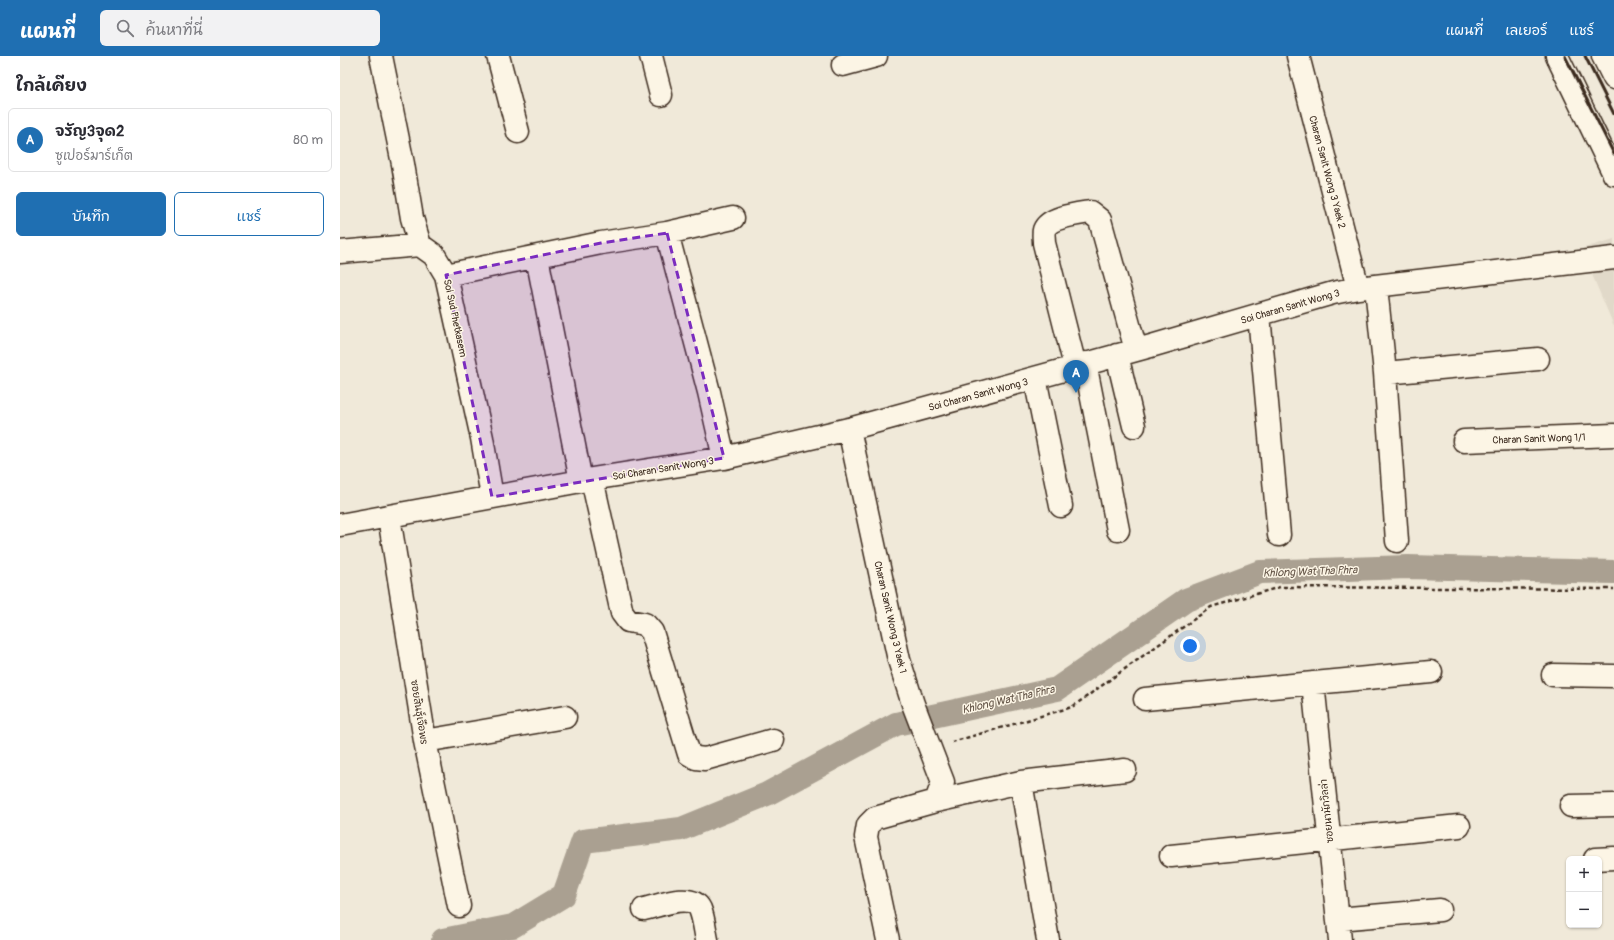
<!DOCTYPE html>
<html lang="th">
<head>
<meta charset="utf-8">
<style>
	body { margin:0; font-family:Pangolin,"Playpen Sans Thai",sans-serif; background:#f2f2f3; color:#2b2b33 }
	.controls { position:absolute; right:12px; bottom:12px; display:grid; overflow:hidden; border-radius:6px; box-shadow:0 1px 3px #0004 }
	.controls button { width:36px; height:36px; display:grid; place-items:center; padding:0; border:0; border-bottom:1px solid #e1e1e2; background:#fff; color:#2b2b33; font:20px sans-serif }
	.you { position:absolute; left:850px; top:590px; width:14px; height:14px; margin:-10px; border:3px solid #fff; border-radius:50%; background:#1a73e8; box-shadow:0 0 0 6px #1a73e833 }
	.badge { display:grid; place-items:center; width:26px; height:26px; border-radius:50%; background:#1f6fb2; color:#fff; font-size:13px; font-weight:700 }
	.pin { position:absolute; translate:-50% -33px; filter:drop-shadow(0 1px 2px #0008) }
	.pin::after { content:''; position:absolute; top:21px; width:14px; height:12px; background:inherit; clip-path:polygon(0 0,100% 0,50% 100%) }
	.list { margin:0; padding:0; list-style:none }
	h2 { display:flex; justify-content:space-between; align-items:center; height:52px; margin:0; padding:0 16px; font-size:17px }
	h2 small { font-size:13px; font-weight:400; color:#7c7c81 }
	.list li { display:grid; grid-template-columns:26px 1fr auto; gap:12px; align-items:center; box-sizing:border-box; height:64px; margin:0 8px 8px; padding:0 8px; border:1px solid #e1e1e2; border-radius:6px }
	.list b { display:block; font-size:15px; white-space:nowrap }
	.list p { margin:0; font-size:13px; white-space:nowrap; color:#7c7c81 }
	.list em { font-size:13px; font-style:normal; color:#7c7c81 }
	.actions { display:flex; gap:8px; padding:12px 16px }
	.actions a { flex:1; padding:9px 0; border:1px solid #1f6fb2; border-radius:6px; text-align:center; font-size:14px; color:#1f6fb2 }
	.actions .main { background:#1f6fb2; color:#fff }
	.icon { flex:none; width:22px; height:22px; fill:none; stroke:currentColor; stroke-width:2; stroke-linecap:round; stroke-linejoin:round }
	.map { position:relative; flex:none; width:1274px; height:884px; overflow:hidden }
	header { display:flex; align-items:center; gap:24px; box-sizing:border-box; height:56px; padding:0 20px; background:#1f6fb2; color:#fff }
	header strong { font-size:19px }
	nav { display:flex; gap:22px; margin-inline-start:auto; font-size:14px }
	.search { width:280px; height:36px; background:#f2f2f3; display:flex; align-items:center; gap:10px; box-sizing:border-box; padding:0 14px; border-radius:6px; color:#7c7c81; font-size:15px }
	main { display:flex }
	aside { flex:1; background:#fff }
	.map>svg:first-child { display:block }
	.built { fill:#e1d9c9 }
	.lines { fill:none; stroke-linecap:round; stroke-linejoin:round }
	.canal { stroke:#aaa091; stroke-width:24 }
	.minor-casing { stroke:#3b2a1e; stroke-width:25 }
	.major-casing { stroke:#3b2a1e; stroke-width:25 }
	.path { stroke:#3b2a1e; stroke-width:2.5; stroke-dasharray:4 3; stroke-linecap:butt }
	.minor { stroke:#fcf5e5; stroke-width:22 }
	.major { stroke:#fcf5e5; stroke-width:22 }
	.rail { stroke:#3b2a1e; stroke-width:3 }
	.marked { fill:#7b2cbf; fill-opacity:0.2; stroke:#7b2cbf; stroke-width:3; stroke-dasharray:8 5; stroke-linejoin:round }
	.labels { text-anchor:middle; stroke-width:3; stroke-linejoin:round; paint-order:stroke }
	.street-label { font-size:10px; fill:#3b2a1e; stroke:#fcf5e5 }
	.water-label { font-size:11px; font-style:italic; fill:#625346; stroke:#fcf5e5 }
</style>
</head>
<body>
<header>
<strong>แผนที่</strong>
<div class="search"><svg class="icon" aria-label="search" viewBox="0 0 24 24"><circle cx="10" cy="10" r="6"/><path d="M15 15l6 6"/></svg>ค้นหาที่นี่</div>
<nav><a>แผนที่</a><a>เลเยอร์</a><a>แชร์</a></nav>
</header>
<main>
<aside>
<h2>ใกล้เคียง<small></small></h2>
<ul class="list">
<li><span class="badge">A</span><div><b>จรัญ3จุด2</b><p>ซูเปอร์มาร์เก็ต</p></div><em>80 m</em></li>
</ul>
<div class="actions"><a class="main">บันทึก</a><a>แชร์</a></div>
</aside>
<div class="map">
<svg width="1274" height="884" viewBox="0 0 1274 884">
	<rect width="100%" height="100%" fill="#f0e9d9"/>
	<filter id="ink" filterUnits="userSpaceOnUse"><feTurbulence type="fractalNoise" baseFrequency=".025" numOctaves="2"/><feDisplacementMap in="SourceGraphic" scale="8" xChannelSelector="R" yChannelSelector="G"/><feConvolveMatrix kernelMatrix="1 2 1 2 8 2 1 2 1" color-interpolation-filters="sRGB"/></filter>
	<g filter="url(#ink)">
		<path class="built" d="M1274,183V270L1241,193Z"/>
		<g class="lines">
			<path class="canal" d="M103,884L173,870L224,839L243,785L341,773L427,738L556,668L717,633L846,544L920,516L1068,511L1274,516"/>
			<defs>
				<path id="minor" d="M41,0L63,108L72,162L80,189L94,199L106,219L142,382L152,441
					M158,0L178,76
					M311,0L321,39
					M958,0L1018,232
					M503,9L536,0
					M327,177L369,336L384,402
					M0,196L80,189
					M197,201L241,425
					M106,219L261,187L327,177L393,162
					M1036,231L1045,317L1057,485
					M919,259L939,479
					M777,299L794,370
					M745,307L778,474
					M735,310L704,187C704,183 703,177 704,174C709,161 738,158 750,156L760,164L796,294
					M1045,317L1198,303
					M695,322L721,450
					M509,373L559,604L573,648L603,726L596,745
					M1124,385L1274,379
					M252,423L282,557L288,565L305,568L312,576L349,698L356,702L365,703L433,684
					M49,461L85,685L119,850
					M0,469L252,423L384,402L509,373L811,290L993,237L1018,232L1274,202
					M1213,619L1274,620
					M973,627L1000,884
					M805,643L1091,616
					M85,685L225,661
					M681,726L708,884
					M1231,750L1274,749
					M831,800L1119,770
					M1255,803L1274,802
					M304,853C318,850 352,836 360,853C364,863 365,874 367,884
					M998,863L1100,854
					M548,884L526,781L528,769L535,762L596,745L681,726L785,714"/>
				<path id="major" d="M1217,0L1274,118
					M1263,0L1274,22"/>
			</defs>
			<use href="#minor" class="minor-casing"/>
			<use href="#major" class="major-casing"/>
			<path class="path" d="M612,686L732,651L871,551L940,531L1274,533"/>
			<use href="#minor" class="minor"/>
			<use href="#major" class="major"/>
			<path class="rail" d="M1225,0L1274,98
				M1245,0L1274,58"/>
		</g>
	</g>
	<path class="marked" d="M327,177L384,402L152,441L106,219L261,187Z"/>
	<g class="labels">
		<g class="street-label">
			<text transform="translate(988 116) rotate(75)" y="4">Charan Sanit Wong 3 Yaek 2</text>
			<text transform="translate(950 250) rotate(-16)" y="4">Soi Charan Sanit Wong 3</text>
			<text transform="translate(116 262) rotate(78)" y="4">Soi Sud Phetkasem</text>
			<text transform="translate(638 338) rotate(-15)" y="4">Soi Charan Sanit Wong 3</text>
			<text transform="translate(1199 382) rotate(-2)" y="4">Charan Sanit Wong 1/1</text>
			<text transform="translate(323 412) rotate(-9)" y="4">Soi Charan Sanit Wong 3</text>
			<text transform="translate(551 561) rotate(77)" y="4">Charan Sanit Wong 3 Yaek 1</text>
			<text transform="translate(80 656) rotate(81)" y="4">ซอยสินธุ์เจือพร</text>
			<text transform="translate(986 755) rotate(-96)" y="4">ซอยนานักวิลล่า</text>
		</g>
		<g class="water-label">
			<text transform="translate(970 515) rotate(-2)" y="4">Khlong Wat Tha Phra</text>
			<text transform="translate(668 643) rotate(-13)" y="4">Khlong Wat Tha Phra</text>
		</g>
	</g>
</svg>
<div class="controls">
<button>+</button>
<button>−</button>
</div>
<div class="you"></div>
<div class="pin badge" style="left:736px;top:337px">A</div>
</div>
</main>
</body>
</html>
